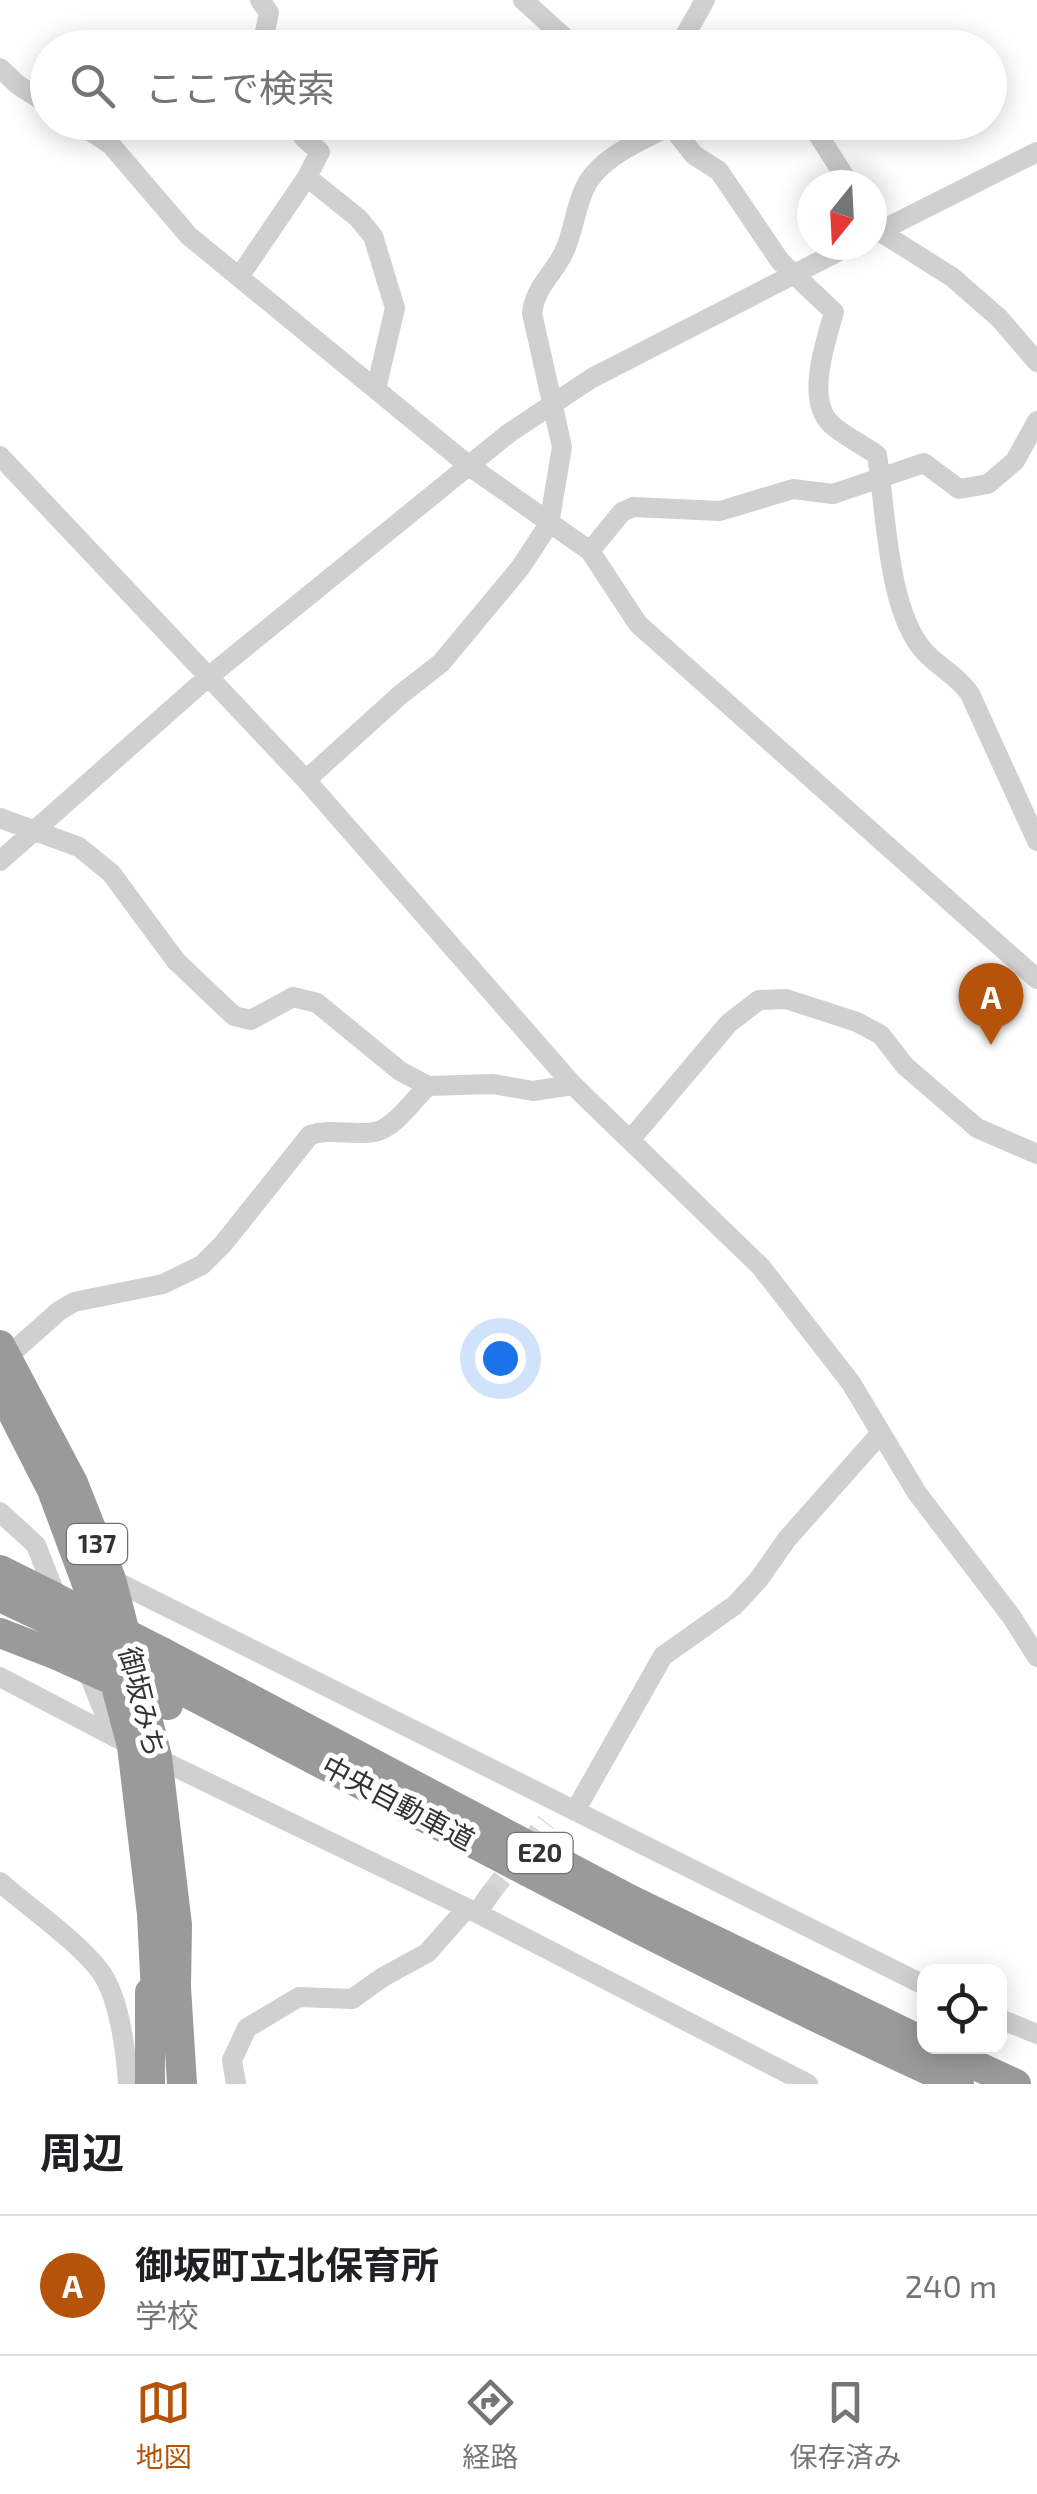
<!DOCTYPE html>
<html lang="ja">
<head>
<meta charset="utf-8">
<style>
	body { margin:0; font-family:"Exo 2","Noto Sans JP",sans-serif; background:#f6f6f6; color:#202124 }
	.controls { position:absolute; right:30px; bottom:30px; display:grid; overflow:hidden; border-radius:20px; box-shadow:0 5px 25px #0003 }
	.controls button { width:90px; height:90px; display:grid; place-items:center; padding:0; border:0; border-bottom:2px solid #e0e0e0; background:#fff; color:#202124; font:50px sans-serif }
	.compass { position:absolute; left:797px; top:170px; width:90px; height:90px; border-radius:50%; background:#fff; box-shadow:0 5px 25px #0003; rotate:198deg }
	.you { position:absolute; left:500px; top:1358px; width:35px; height:35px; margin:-25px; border:8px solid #fff; border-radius:50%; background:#1a73e8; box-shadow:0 0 0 15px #1a73e833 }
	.badge { display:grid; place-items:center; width:65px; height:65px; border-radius:50%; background:#b45309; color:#fff; font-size:32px; font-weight:700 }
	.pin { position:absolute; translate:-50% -82px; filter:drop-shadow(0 2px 5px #0008) }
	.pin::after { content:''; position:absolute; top:52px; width:35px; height:30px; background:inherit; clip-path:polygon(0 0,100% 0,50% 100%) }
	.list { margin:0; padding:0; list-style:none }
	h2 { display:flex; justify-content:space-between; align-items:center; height:130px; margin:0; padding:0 40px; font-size:42px }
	h2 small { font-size:32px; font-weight:400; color:#757577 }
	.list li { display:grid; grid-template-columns:65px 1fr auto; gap:30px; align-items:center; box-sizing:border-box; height:140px; padding:0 40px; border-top:2px solid #e0e0e0 }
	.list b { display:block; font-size:38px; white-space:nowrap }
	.list p { margin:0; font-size:32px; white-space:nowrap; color:#757577 }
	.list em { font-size:32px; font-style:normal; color:#757577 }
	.icon { flex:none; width:55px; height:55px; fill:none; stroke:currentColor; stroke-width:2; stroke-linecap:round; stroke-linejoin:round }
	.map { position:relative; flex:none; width:1037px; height:2084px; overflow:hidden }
	.search { position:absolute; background:#fff; box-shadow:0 5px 25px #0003; left:30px; right:30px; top:30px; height:110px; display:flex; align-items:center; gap:25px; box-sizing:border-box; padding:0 35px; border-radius:55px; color:#757577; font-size:38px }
	.sheet { height:270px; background:#fff }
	nav { display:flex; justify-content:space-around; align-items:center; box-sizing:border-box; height:140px; border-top:2px solid #e0e0e0; background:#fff; font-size:28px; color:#757577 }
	nav a { display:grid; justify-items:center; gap:5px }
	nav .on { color:#b45309 }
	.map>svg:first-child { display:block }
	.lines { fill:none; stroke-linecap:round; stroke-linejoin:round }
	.minor-tunnel { stroke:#d6d6d6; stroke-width:20; stroke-dasharray:20 10; stroke-linecap:butt }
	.minor { stroke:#d0d0d0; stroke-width:20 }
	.highway { stroke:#9a9a9a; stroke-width:30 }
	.highway-bridge { stroke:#9a9a9a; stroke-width:30 }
	.labels { text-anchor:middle; stroke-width:10; stroke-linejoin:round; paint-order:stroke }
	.shield { fill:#fff; stroke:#707070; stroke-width:2.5 }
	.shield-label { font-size:25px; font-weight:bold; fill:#333 }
	.street-label { font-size:28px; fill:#333; stroke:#fff }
</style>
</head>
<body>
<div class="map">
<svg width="1037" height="2084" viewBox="0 0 1037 2084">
	<rect width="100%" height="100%" fill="#fff"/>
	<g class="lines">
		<path class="minor-tunnel" d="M490,1894L546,1822"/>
		<path class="minor" d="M260,0L269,13L264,36L268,48
			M523,0L576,48
			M684,41L720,48
			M678,48L705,0
			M0,68L18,85L48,104
			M77,122L111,145L189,236L468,465L590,551L638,624L1037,979
			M668,122L694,155L719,171L780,261L834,312C826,341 805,399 831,424C844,436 863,445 877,455C886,509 887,610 924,651C938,667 958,676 970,694L1037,841
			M810,122L850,185
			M307,177L358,218L373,236L395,308L376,389
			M872,220L879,231L952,277L999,318L1037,362
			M872,235L1037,152
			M239,277L307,177L320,152L304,138L294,122
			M0,456L306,780L573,1085L761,1267L851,1383L917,1493L1011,1616L1037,1657
			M590,551L622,512L633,507L720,511L793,489L833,494L924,463L959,489L988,484L1015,461L1037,421
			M306,780L400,695L441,663L520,568L549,524L562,447L532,313C535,287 553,275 564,252C573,233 575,211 583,192C596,158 640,142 669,126
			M0,818L79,847L111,873L176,961L234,1016L251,1020L293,997L317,1003L400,1071L428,1086L493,1084L533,1091L573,1085
			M0,861L207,678L509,433L592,378L851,245
			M630,1140L729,1023L759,1000L786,999L857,1022L881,1035L905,1066L977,1128L1037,1154
			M7,1357L59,1311L74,1302L163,1284L202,1265L223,1244L310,1135C332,1128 352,1136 374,1132C394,1129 414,1099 428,1086
			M0,1512L36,1545L58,1601
			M111,1579L924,1985
			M85,1665L114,1737
			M0,1677L132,1746L477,1913L808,2084
			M575,1811L663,1656L735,1605L759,1579L787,1539L881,1433
			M0,1882C27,1906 87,1948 104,1977C120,2004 126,2053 128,2084
			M477,1913L490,1894
			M1000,2019L1037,2034
			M236,2084L232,2060L247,2028L299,1997L352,1999L383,1977L427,1953L467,1908"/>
		<path class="highway" d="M0,1345L73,1483L111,1579L157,1757L177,1925L176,1987L182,2084
			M0,1388L52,1490L94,1603L132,1746L152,1914L157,2014
			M0,1570L52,1596
			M0,1597L53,1622
			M0,1633L57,1655
			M162,1652L629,1899L924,2042
			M164,1681C428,1818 688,1961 959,2084
			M934,2046L1016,2084
			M150,2084V1992"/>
		<path class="highway-bridge" d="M52,1596L162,1652
			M53,1622L164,1681
			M57,1655L168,1705"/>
	</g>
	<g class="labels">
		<g class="shield">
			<rect x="67" y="1524" width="60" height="40" rx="8"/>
			<rect x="507.5" y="1833" width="65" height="40" rx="8"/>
		</g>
		<g class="shield-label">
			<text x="97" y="1553">137</text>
			<text x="540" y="1862">E20</text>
		</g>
		<g class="street-label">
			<text transform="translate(142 1702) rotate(76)" y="10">御坂みち</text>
			<text transform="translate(398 1803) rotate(28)" y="10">中央自動車道</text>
		</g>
	</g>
</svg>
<div class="controls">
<button><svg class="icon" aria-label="locate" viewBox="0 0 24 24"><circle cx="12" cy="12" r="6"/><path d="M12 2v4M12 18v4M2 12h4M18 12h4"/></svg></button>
</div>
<svg class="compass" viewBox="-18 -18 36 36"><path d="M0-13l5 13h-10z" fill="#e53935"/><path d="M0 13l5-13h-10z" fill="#757577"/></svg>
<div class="you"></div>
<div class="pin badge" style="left:991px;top:1045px">A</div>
<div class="search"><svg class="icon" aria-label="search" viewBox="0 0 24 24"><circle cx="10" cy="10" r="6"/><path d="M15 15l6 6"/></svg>ここで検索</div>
</div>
<section class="sheet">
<h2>周辺<small></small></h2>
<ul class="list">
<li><span class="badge">A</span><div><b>御坂町立北保育所</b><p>学校</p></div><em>240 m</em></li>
</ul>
</section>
<nav>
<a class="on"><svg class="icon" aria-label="map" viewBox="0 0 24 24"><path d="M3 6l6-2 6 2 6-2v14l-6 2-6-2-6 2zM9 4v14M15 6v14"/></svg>地図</a>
<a><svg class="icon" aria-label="directions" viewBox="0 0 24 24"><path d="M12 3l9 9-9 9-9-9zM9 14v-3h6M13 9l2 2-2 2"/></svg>経路</a>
<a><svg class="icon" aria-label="saved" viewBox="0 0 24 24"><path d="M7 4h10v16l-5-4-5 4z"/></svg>保存済み</a>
</nav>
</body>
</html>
